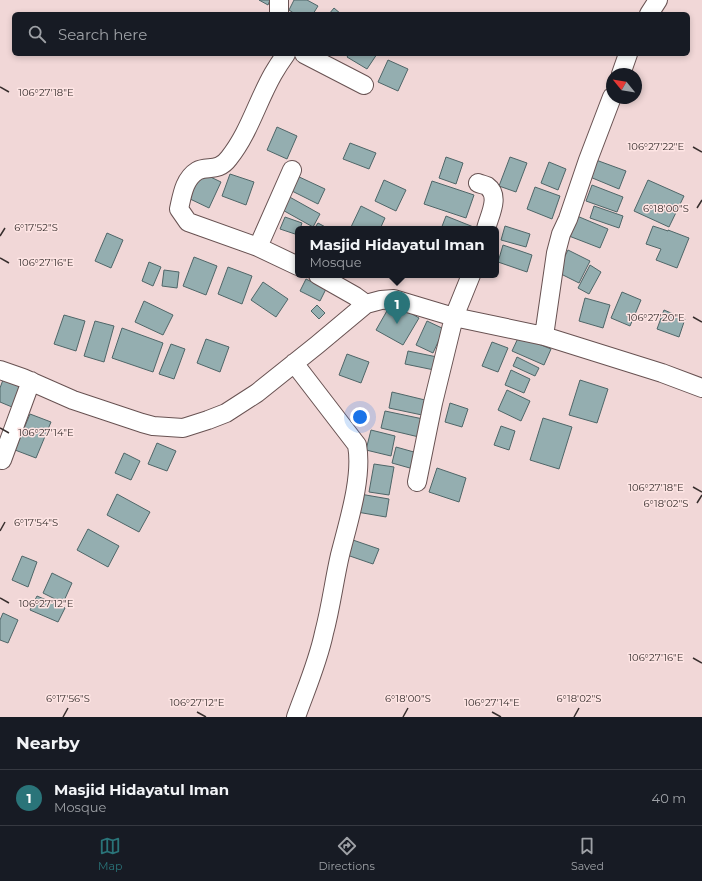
<!DOCTYPE html>
<html lang="en">
<head>
<meta charset="utf-8">
<style>
	body { margin:0; font-family:Montserrat,sans-serif; background:#242831; color:#f1f3f6 }
	.compass { position:absolute; left:606px; top:68px; width:36px; height:36px; border-radius:50%; background:#171b24; box-shadow:0 2px 6px #0003; rotate:300deg }
	.you { position:absolute; left:360px; top:417px; width:14px; height:14px; margin:-10px; border:3px solid #fff; border-radius:50%; background:#1a73e8; box-shadow:0 0 0 6px #1a73e833 }
	.badge { display:grid; place-items:center; width:26px; height:26px; border-radius:50%; background:#2a7479; color:#fff; font-size:13px; font-weight:700 }
	.pin { position:absolute; translate:-50% -33px; filter:drop-shadow(0 1px 2px #0008) }
	.pin::after { content:''; position:absolute; top:21px; width:14px; height:12px; background:inherit; clip-path:polygon(0 0,100% 0,50% 100%) }
	.popup { position:absolute; left:295px; top:226px; width:204px; height:52px; box-sizing:border-box; display:grid; place-content:center; border-radius:6px; background:#171b24; filter:drop-shadow(0 1px 3px #0005); font-size:13px; white-space:nowrap; color:#9ea1a6 }
	.popup b { font-size:15px; color:#f1f3f6 }
	.popup::after { content:''; position:absolute; left:50%; top:100%; margin-left:-8px; border:8px solid transparent; border-top-color:#171b24 }
	.list { margin:0; padding:0; list-style:none }
	h2 { display:flex; justify-content:space-between; align-items:center; height:52px; margin:0; padding:0 16px; font-size:17px }
	h2 small { font-size:13px; font-weight:400; color:#9ea1a6 }
	.list li { display:grid; grid-template-columns:26px 1fr auto; gap:12px; align-items:center; box-sizing:border-box; height:56px; padding:0 16px; border-top:1px solid #363941 }
	.list b { display:block; font-size:15px; white-space:nowrap }
	.list p { margin:0; font-size:13px; white-space:nowrap; color:#9ea1a6 }
	.list em { font-size:13px; font-style:normal; color:#9ea1a6 }
	.icon { flex:none; width:22px; height:22px; fill:none; stroke:currentColor; stroke-width:2; stroke-linecap:round; stroke-linejoin:round }
	.map { position:relative; flex:none; width:702px; height:717px; overflow:hidden }
	.search { position:absolute; background:#171b24; box-shadow:0 2px 6px #0003; left:12px; right:12px; top:12px; height:44px; display:flex; align-items:center; gap:10px; box-sizing:border-box; padding:0 14px; border-radius:6px; color:#9ea1a6; font-size:15px }
	.sheet { height:108px; background:#171b24 }
	nav { display:flex; justify-content:space-around; align-items:center; box-sizing:border-box; height:56px; border-top:1px solid #363941; background:#171b24; font-size:11px; color:#9ea1a6 }
	nav a { display:grid; justify-items:center; gap:2px }
	nav .on { color:#2a7479 }
	.map>svg:first-child { display:block }
	.building { fill:#94aeb0; stroke:#4f6668 }
	.lines { fill:none; stroke-linecap:round; stroke-linejoin:round }
	.minor-casing { stroke:#685252; stroke-width:20 }
	.minor { stroke:#fff; stroke-width:18 }
	.ticks { fill:none; stroke:#372e2d; stroke-width:1.5 }
	.ticks-label { font-size:10px; text-anchor:middle; fill:#372e2d; stroke:#fee5e4; stroke-width:3; stroke-linejoin:round; paint-order:stroke }
</style>
</head>
<body>
<div class="map">
<svg width="702" height="717" viewBox="0 0 702 717">
	<rect width="100%" height="100%" fill="#f1d7d7"/>
	<path class="building" d="M259,0H270L268,5Z
		M294,0H307L318,6L313,14H295L289,10Z
		M334,8L341,14H329Z
		M349,54H377L367,69L347,57Z
		M388,60L408,69L398,91L378,82Z
		M277,127L297,136L287,159L267,150Z
		M350,143L376,153L369,169L343,159Z
		M446,157L463,163L456,184L439,178Z
		M510,157L527,163L516,192L499,186Z
		M596,160L626,171L619,189L590,177Z
		M549,162L566,169L558,190L541,183Z
		M200,172L221,182L209,208L188,198Z
		M230,174L254,182L246,205L222,196Z
		M295,175L325,189L318,204L288,189Z
		M384,180L406,190L396,211L375,201Z
		M648,180L684,196L669,227L634,211Z
		M432,181L474,195L466,218L424,204Z
		M592,185L623,197L617,212L586,201Z
		M535,187L560,196L552,219L527,209Z
		M286,195L320,214L313,227L279,208Z
		M361,206L385,218L380,229H354L351,227Z
		M594,206L623,216L619,228L590,218Z
		M446,216L476,228V229H441Z
		M577,216L608,229L600,248L569,236Z
		M285,217L302,223L300,229H298V235L280,229Z
		M318,223L329,229H314Z
		M505,226L530,234L526,247L501,240Z
		M653,226L668,231V230L689,238L677,268L656,260L661,249L646,244Z
		M107,233L123,240L111,268L95,261Z
		M503,245L532,255L527,272L498,262Z
		M568,250L590,261L579,283L557,272Z
		M194,257L217,266L206,295L183,286Z
		M149,262L161,267L153,286L142,281Z
		M590,265L601,272L589,294L578,288Z
		M228,267L252,276L242,304L218,294Z
		M164,270L179,272L177,288L162,286Z
		M306,279L326,289L320,301L300,291Z
		M263,282L288,299L276,317L251,300Z
		M622,292L641,300L630,326L611,318Z
		M585,298L610,305L603,328L579,321Z
		M144,301L173,315L163,335L135,322Z
		M392,302L419,318L403,345L376,330Z
		M317,305L325,313L319,319L311,311Z
		M664,310L685,319L679,337L657,329Z
		M64,315L85,321L76,351L54,344Z
		M95,321L114,326L104,362L84,356Z
		M427,321L444,329L433,353L416,345Z
		M122,328L163,343L153,372L112,358Z
		M519,336L551,349L544,365L512,351Z
		M206,339L229,347L220,372L197,363Z
		M492,342L508,348L498,372L482,366Z
		M171,344L185,349L174,379L159,374Z
		M408,351L442,358L439,371L405,364Z
		M347,354L369,362L361,383L339,375Z
		M517,357L539,368L535,376L513,366Z
		M511,370L530,379L524,393L505,385Z
		M4,377L21,383L12,407L0,402V388Z
		M580,380L608,389L597,423L569,415Z
		M507,390L530,401L521,421L498,410Z
		M392,392L425,400L422,415L389,408Z
		M450,403L468,409L462,427L445,422Z
		M385,411L423,419L419,437L381,428Z
		M30,414L51,422L36,458L15,450Z
		M543,418L572,427L559,469L530,460Z
		M501,426L515,431L509,450L494,445Z
		M371,430L395,436L391,456L366,450Z
		M157,443L176,451L167,471L148,464Z
		M396,447L421,454L417,470L392,463Z
		M124,453L140,461L131,480L115,473Z
		M374,464L394,467L389,495L369,492Z
		M437,468L466,478L459,502L429,492Z
		M117,494L150,512L139,532L107,515Z
		M360,494L389,499L386,517L357,512Z
		M88,529L119,546L108,567L77,550Z
		M350,539L379,549L373,564L344,554Z
		M22,556L37,562L28,587L12,580Z
		M52,573L72,583L63,603L43,593Z
		M37,596L65,608L58,622L30,610Z
		M3,613L18,620L8,643L0,640V620Z"/>
	<g class="lines">
		<defs>
			<path id="minor" d="M279,14V0
				M649,14L658,0
				M286,54C281,61 277,67 273,74C257,102 249,133 229,158C218,173 207,165 197,171C184,179 182,196 179,209L188,222L258,247L298,266
				M304,54L364,85
				M621,74L628,54
				M478,183C480,184 485,185 487,186C501,196 489,216 486,229
				M258,247L292,170
				M318,275L355,296L366,304
				M544,336L556,253L561,234L568,219L588,160L612,97
				M294,363L357,445C363,477 348,523 340,555C334,581 331,607 324,633C318,662 306,689 296,717
				M0,370L23,378L73,400L142,423L153,426L183,428L208,420L226,413L257,393L317,345L366,304L381,300L394,299L454,317L544,336L662,373L702,388
				M2,460L31,381
				M417,482L433,403L454,317L471,275"/>
		</defs>
		<use href="#minor" class="minor-casing"/>
		<use href="#minor" class="minor"/>
	</g>
	<path class="ticks" d="M0,87L9,92M693,147L702,152M697,208L702,200M0,236L5,228M0,258L9,263M693,317L702,322M0,428L9,433M693,487L702,492M697,503L702,495M0,531L5,522M0,598L9,603M693,658L702,663M197,712L206,717M492,712L501,717M63,717L68,708M403,717L408,708M574,717L579,708"/>
	<g class="ticks-label">
		<text x="46" y="96">106°27'18"E</text>
		<text x="656" y="150">106°27'22"E</text>
		<text x="666" y="212">6°18'00"S</text>
		<text x="36" y="231">6°17'52"S</text>
		<text x="46" y="266">106°27'16"E</text>
		<text x="656" y="321">106°27'20"E</text>
		<text x="46" y="436">106°27'14"E</text>
		<text x="656" y="491">106°27'18"E</text>
		<text x="666" y="507">6°18'02"S</text>
		<text x="36" y="526">6°17'54"S</text>
		<text x="46" y="607">106°27'12"E</text>
		<text x="656" y="661">106°27'16"E</text>
		<text x="68" y="702">6°17'56"S</text>
		<text x="408" y="702">6°18'00"S</text>
		<text x="579" y="702">6°18'02"S</text>
		<text x="197" y="706">106°27'12"E</text>
		<text x="492" y="706">106°27'14"E</text>
	</g>
</svg>
<svg class="compass" viewBox="-18 -18 36 36"><path d="M0-13l5 13h-10z" fill="#e53935"/><path d="M0 13l5-13h-10z" fill="#9ea1a6"/></svg>
<div class="you"></div>
<div class="pin badge" style="left:397px;top:324px">1</div>
<div class="popup"><b>Masjid Hidayatul Iman</b>Mosque</div>
<div class="search"><svg class="icon" aria-label="search" viewBox="0 0 24 24"><circle cx="10" cy="10" r="6"/><path d="M15 15l6 6"/></svg>Search here</div>
</div>
<section class="sheet">
<h2>Nearby<small></small></h2>
<ul class="list">
<li><span class="badge">1</span><div><b>Masjid Hidayatul Iman</b><p>Mosque</p></div><em>40 m</em></li>
</ul>
</section>
<nav>
<a class="on"><svg class="icon" aria-label="map" viewBox="0 0 24 24"><path d="M3 6l6-2 6 2 6-2v14l-6 2-6-2-6 2zM9 4v14M15 6v14"/></svg>Map</a>
<a><svg class="icon" aria-label="directions" viewBox="0 0 24 24"><path d="M12 3l9 9-9 9-9-9zM9 14v-3h6M13 9l2 2-2 2"/></svg>Directions</a>
<a><svg class="icon" aria-label="saved" viewBox="0 0 24 24"><path d="M7 4h10v16l-5-4-5 4z"/></svg>Saved</a>
</nav>
</body>
</html>
